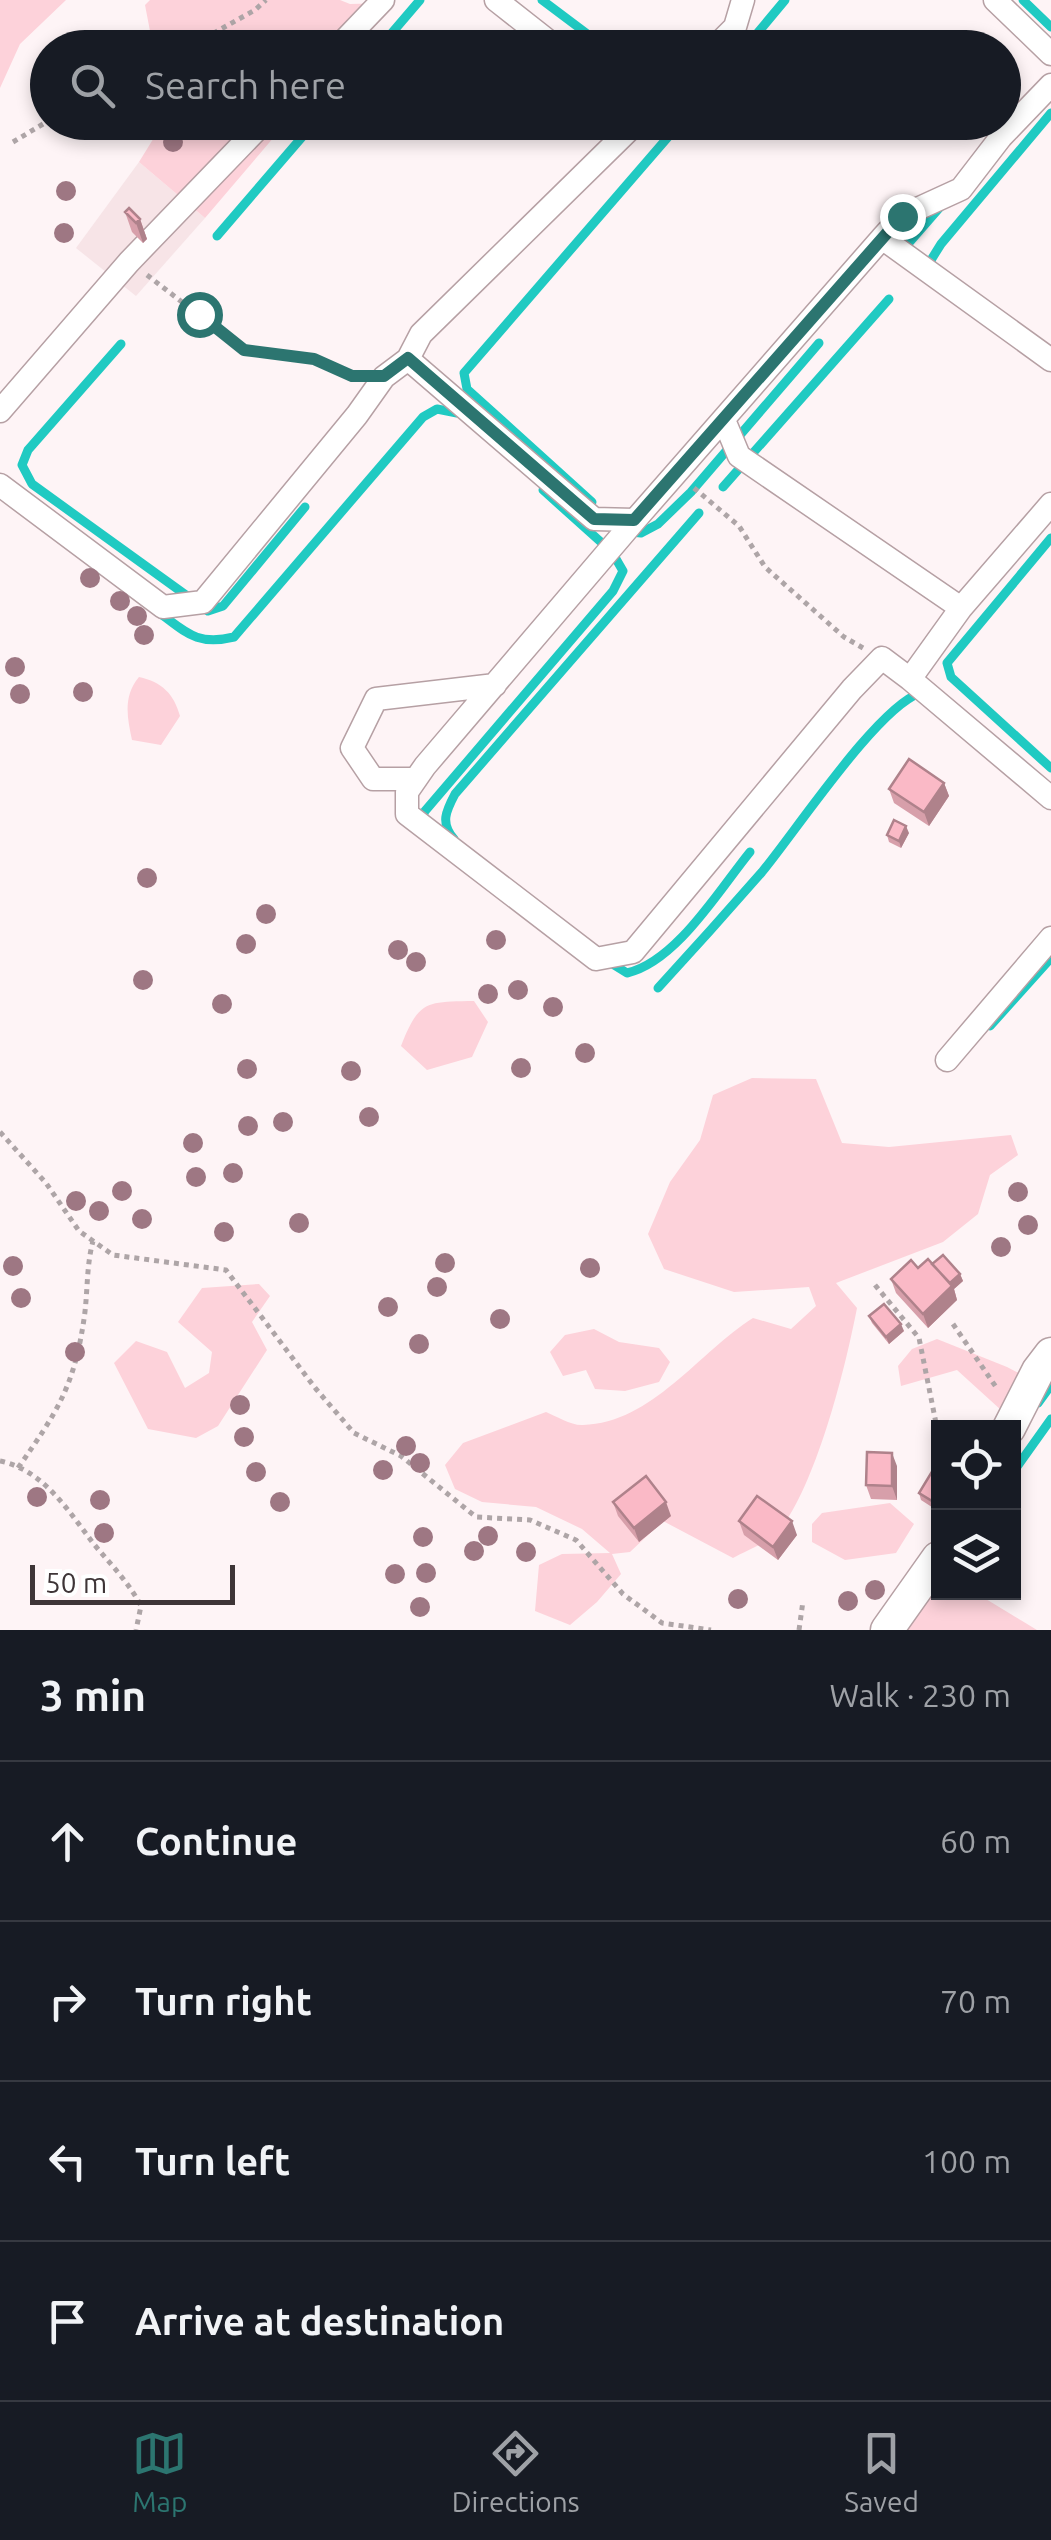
<!DOCTYPE html>
<html lang="en">
<head>
<meta charset="utf-8">
<style>
	body { margin:0; font-family:Ubuntu,sans-serif; background:#242831; color:#f1f3f6 }
	.controls { position:absolute; right:30px; bottom:30px; display:grid; overflow:hidden; border-radius:0px; box-shadow:0 5px 15px #0003 }
	.controls button { width:90px; height:90px; display:grid; place-items:center; padding:0; border:0; border-bottom:2px solid #363941; background:#171b24; color:#f1f3f6; font:50px sans-serif }
	.scale { position:absolute; left:30px; bottom:25px; width:205px; box-sizing:border-box; padding-left:10px; border:5px solid #3e3537; border-top:0; font-size:28px; line-height:35px; white-space:nowrap; color:#3e3537; -webkit-text-stroke:8px #fff; paint-order:stroke }
	.stop { position:absolute; width:30px; height:30px; margin:-22px; border:8px solid #2c7570; border-radius:50%; background:#fff }
	.stop.end { background:#2c7570; border-color:#fff; box-shadow:0 2px 10px #0008 }
	.list { margin:0; padding:0; list-style:none }
	h2 { display:flex; justify-content:space-between; align-items:center; height:130px; margin:0; padding:0 40px; font-size:42px }
	h2 small { font-size:32px; font-weight:400; color:#9ea1a6 }
	.list li { display:grid; grid-template-columns:65px 1fr auto; gap:30px; align-items:center; box-sizing:border-box; height:160px; padding:0 40px; border-top:2px solid #363941 }
	.list b { display:block; font-size:38px; white-space:nowrap }
	.list em { font-size:32px; font-style:normal; color:#9ea1a6 }
	.icon { flex:none; width:55px; height:55px; fill:none; stroke:currentColor; stroke-width:2; stroke-linecap:round; stroke-linejoin:round }
	.map { position:relative; flex:none; width:1051px; height:1630px; overflow:hidden }
	.search { position:absolute; background:#171b24; box-shadow:0 5px 15px #0003; left:30px; right:30px; top:30px; height:110px; display:flex; align-items:center; gap:25px; box-sizing:border-box; padding:0 35px; border-radius:55px; color:#9ea1a6; font-size:38px }
	.sheet { height:770px; background:#171b24 }
	nav { display:flex; justify-content:space-around; align-items:center; box-sizing:border-box; height:140px; border-top:2px solid #363941; background:#171b24; font-size:28px; color:#9ea1a6 }
	nav a { display:grid; justify-items:center; gap:5px }
	nav .on { color:#2c7570 }
	.map>svg:first-child { display:block }
	.built { fill:#f7e4e7 }
	.green { fill:#fdd2da }
	.lines { fill:none; stroke-linecap:round; stroke-linejoin:round }
	.stream { stroke:#20cac2; stroke-width:9 }
	.street-casing { stroke:#b6a0a4; stroke-width:25 }
	.secondary-casing { stroke:#b6a0a4; stroke-width:35 }
	.path { stroke:#aea5a7; stroke-width:5; stroke-dasharray:5 5; stroke-linecap:butt }
	.street { stroke:#fff; stroke-width:22 }
	.secondary { stroke:#fff; stroke-width:32 }
	.tree { fill:#9e7783 }
	.wall { fill:#d79faa }
	.shaded-wall { fill:#af828b }
	.building { fill:#fab9c6; stroke:#af828b; stroke-width:2.5 }
	.route { stroke:#2c7570; stroke-width:12 }
</style>
</head>
<body>
<div class="map">
<svg width="1051" height="1630" viewBox="0 0 1051 1630">
	<rect width="100%" height="100%" fill="#fef4f6"/>
	<path class="built" d="M139,162L205,218L136,296L76,248Z"/>
	<path class="green" d="M0,0H66L20,44L0,88Z
		M150,0H340L350,4L388,3L350,48L207,47L150,31L145,5Z
		M163,123H286L205,218L139,162Z
		M139,677C162,682 174,694 180,716L161,745L132,740C127,717 123,696 139,677Z
		M474,1001L488,1022L472,1057L427,1070L401,1046C419,1000 426,1002 474,1001Z
		M752,1078L816,1079L842,1143L889,1147L1011,1135L1018,1155L990,1175L978,1214L943,1242L836,1283L857,1308C845,1370 817,1481 780,1530C770,1542 747,1550 733,1558L663,1521L630,1552L612,1554L621,1574L597,1602L570,1625L535,1611L539,1565L562,1554L610,1553L582,1529L536,1507L482,1502L455,1489L445,1465L463,1443L546,1412C556,1416 572,1426 583,1425C652,1423 699,1352 753,1318L791,1329L816,1306L809,1287L734,1292L664,1269L648,1234L670,1182L700,1140L713,1095Z
		M259,1284L270,1296L252,1322L267,1350L218,1426L196,1438L148,1429L114,1363L136,1341L167,1352L185,1388L209,1373L212,1352L178,1322L202,1288Z
		M594,1329L619,1342L659,1348L670,1362L659,1382L625,1391L595,1389L586,1370L563,1376L550,1352L565,1335Z
		M937,1339L1007,1367L1044,1386L1001,1410L957,1370L901,1386L898,1366L912,1349Z
		M890,1503L914,1524L896,1553L845,1560L812,1542V1524L822,1513Z
		M938,1570V1592L976,1593L1037,1630H899Z"/>
	<g class="lines">
		<path class="stream" d="M542,0L606,48
			M1023,0L1051,27
			M379,48L420,0
			M745,48L785,0
			M217,236L315,122
			M907,245L941,206
			M933,271L931,260L941,244L1051,113
			M121,344L28,450L22,465L32,484L208,611L223,606L305,507
			M723,487L889,299
			M592,502L467,389L464,373L681,122
			M631,532L641,533L658,524L691,492L819,343
			M1051,538L947,663L951,677L1051,768
			M157,611C186,632 196,646 234,637L423,417L437,409L457,413
			M420,823L425,811L613,591L623,571L612,552L543,490
			M454,839C440,823 446,811 455,794L699,513
			M606,960L627,973C676,962 719,890 750,852
			M658,988C693,950 728,911 762,872C796,831 877,708 920,693
			M990,1026L1051,958
			M1038,1403L1051,1385
			M1014,1471L1051,1419"/>
		<defs>
			<path id="street" d="M496,0L557,48
				M995,0L1051,54
				M337,48L383,0
				M714,48L735,27L743,0
				M882,238L902,216L961,189L1001,137L1051,85
				M0,411L129,262L264,122
				M724,420L739,456L961,608
				M0,485L163,607L203,602L357,415L384,377L408,359
				M1051,504L961,608L910,679L1051,798
				M635,520L594,519L408,359L421,334L637,122
				M910,679L882,658L852,689L633,952L596,959L407,814V792L425,766L635,520L882,238L1051,360
				M416,779H373L352,748L376,699L495,685
				M947,1060L1051,938"/>
			<path id="secondary" d="M1009,1428L1038,1371L1051,1354
				M887,1630L938,1558"/>
		</defs>
		<use href="#street" class="street-casing"/>
		<use href="#secondary" class="secondary-casing"/>
		<path class="path" d="M187,48L255,10L266,0
			M13,142L48,121
			M147,275L244,350L314,359L356,376
			M694,488L739,526L765,567L844,637L863,648
			M0,1132L46,1183L79,1231L113,1255L226,1270L316,1389L354,1433L401,1456L476,1517L530,1520L576,1540L623,1594L662,1623L711,1630
			M875,1285L919,1338L936,1423L935,1452
			M953,1324L996,1387
			M0,1461C43,1470 68,1510 93,1543C110,1564 128,1581 141,1606L136,1630
			M18,1468C57,1412 74,1387 84,1319C88,1293 86,1267 93,1241
			M799,1630L803,1601"/>
		<use href="#street" class="street"/>
		<use href="#secondary" class="secondary"/>
	</g>
	<g class="tree">
		<circle cx="173" cy="142" r="10"/>
		<circle cx="66" cy="191" r="10"/>
		<circle cx="64" cy="233" r="10"/>
		<circle cx="90" cy="578" r="10"/>
		<circle cx="120" cy="601" r="10"/>
		<circle cx="137" cy="616" r="10"/>
		<circle cx="144" cy="635" r="10"/>
		<circle cx="15" cy="667" r="10"/>
		<circle cx="83" cy="692" r="10"/>
		<circle cx="20" cy="694" r="10"/>
		<circle cx="147" cy="878" r="10"/>
		<circle cx="266" cy="914" r="10"/>
		<circle cx="496" cy="940" r="10"/>
		<circle cx="246" cy="944" r="10"/>
		<circle cx="398" cy="950" r="10"/>
		<circle cx="416" cy="962" r="10"/>
		<circle cx="143" cy="980" r="10"/>
		<circle cx="518" cy="990" r="10"/>
		<circle cx="488" cy="994" r="10"/>
		<circle cx="222" cy="1004" r="10"/>
		<circle cx="553" cy="1007" r="10"/>
		<circle cx="585" cy="1053" r="10"/>
		<circle cx="521" cy="1068" r="10"/>
		<circle cx="247" cy="1069" r="10"/>
		<circle cx="351" cy="1071" r="10"/>
		<circle cx="369" cy="1117" r="10"/>
		<circle cx="283" cy="1122" r="10"/>
		<circle cx="248" cy="1126" r="10"/>
		<circle cx="193" cy="1143" r="10"/>
		<circle cx="233" cy="1173" r="10"/>
		<circle cx="196" cy="1177" r="10"/>
		<circle cx="122" cy="1191" r="10"/>
		<circle cx="1018" cy="1192" r="10"/>
		<circle cx="76" cy="1201" r="10"/>
		<circle cx="99" cy="1211" r="10"/>
		<circle cx="142" cy="1219" r="10"/>
		<circle cx="299" cy="1223" r="10"/>
		<circle cx="1028" cy="1225" r="10"/>
		<circle cx="224" cy="1232" r="10"/>
		<circle cx="1001" cy="1247" r="10"/>
		<circle cx="445" cy="1263" r="10"/>
		<circle cx="13" cy="1266" r="10"/>
		<circle cx="590" cy="1268" r="10"/>
		<circle cx="437" cy="1287" r="10"/>
		<circle cx="21" cy="1298" r="10"/>
		<circle cx="388" cy="1307" r="10"/>
		<circle cx="500" cy="1319" r="10"/>
		<circle cx="419" cy="1344" r="10"/>
		<circle cx="75" cy="1352" r="10"/>
		<circle cx="240" cy="1405" r="10"/>
		<circle cx="244" cy="1437" r="10"/>
		<circle cx="406" cy="1446" r="10"/>
		<circle cx="420" cy="1463" r="10"/>
		<circle cx="383" cy="1470" r="10"/>
		<circle cx="256" cy="1472" r="10"/>
		<circle cx="37" cy="1497" r="10"/>
		<circle cx="100" cy="1500" r="10"/>
		<circle cx="280" cy="1502" r="10"/>
		<circle cx="104" cy="1533" r="10"/>
		<circle cx="488" cy="1536" r="10"/>
		<circle cx="423" cy="1537" r="10"/>
		<circle cx="474" cy="1551" r="10"/>
		<circle cx="526" cy="1552" r="10"/>
		<circle cx="426" cy="1573" r="10"/>
		<circle cx="395" cy="1574" r="10"/>
		<circle cx="875" cy="1590" r="10"/>
		<circle cx="738" cy="1599" r="10"/>
		<circle cx="848" cy="1601" r="10"/>
		<circle cx="420" cy="1607" r="10"/>
	</g>
	<path class="wall" d="M125,212L140,219L147,239L143,243L132,232Z
		M944,783L949,796L929,826L894,803L889,789Z
		M909,833L901,848L889,842L887,835Z
		M932,1264L960,1274L963,1281L954,1289L957,1300L928,1328L896,1293L891,1279Z
		M869,1316L904,1331L889,1344L872,1323Z
		M897,1466V1500L871,1499L866,1485Z
		M938,1467V1511L921,1500L919,1493Z
		M613,1502L671,1516L639,1542L618,1516Z
		M739,1521L797,1535L778,1560L744,1535Z"/>
	<path class="shaded-wall" d="M140,219L147,239L143,243L136,223Z
		M944,783L949,796L929,826L924,812Z
		M906,826L909,833L901,848L899,841Z
		M960,1274L963,1281L954,1289L957,1300L928,1328L923,1314L948,1286Z
		M901,1324L904,1331L889,1344L886,1337Z
		M892,1453L897,1466V1500L892,1486Z
		M666,1502L671,1516L639,1542L634,1528Z
		M792,1521L797,1535L778,1560L773,1547Z"/>
	<path class="building" d="M129,208L140,219L136,223L125,212Z
		M909,759L944,783L924,812L889,789Z
		M894,820L906,826L899,841L887,835Z
		M943,1255L960,1274L950,1283L932,1264Z
		M928,1259L952,1286L923,1314L891,1279L911,1260L918,1268Z
		M884,1304L901,1324L886,1337L869,1316Z
		M867,1452L892,1453V1486L866,1485Z
		M936,1465L938,1467L937,1504L919,1493Z
		M646,1476L666,1502L634,1528L613,1502Z
		M757,1496L792,1521L773,1547L739,1521Z"/>
	<g class="lines">
		<path class="route" d="M199,314L244,350L314,359L352,376H384L408,358L594,519L634,520L902,216"/>
	</g>
</svg>
<div class="controls">
<button><svg class="icon" aria-label="locate" viewBox="0 0 24 24"><circle cx="12" cy="12" r="6"/><path d="M12 2v4M12 18v4M2 12h4M18 12h4"/></svg></button>
<button><svg class="icon" aria-label="layers" viewBox="0 0 24 24"><path d="M12 4l9 5-9 5-9-5zM3 14l9 5 9-5"/></svg></button>
</div>
<div class="scale">50 m</div>
<div class="stop" style="left:199px;top:314px"></div>
<div class="stop end" style="left:902px;top:216px"></div>
<div class="search"><svg class="icon" aria-label="search" viewBox="0 0 24 24"><circle cx="10" cy="10" r="6"/><path d="M15 15l6 6"/></svg>Search here</div>
</div>
<section class="sheet">
<h2>3 min<small>Walk · 230 m</small></h2>
<ul class="list">
<li><svg class="icon" aria-label="ahead" viewBox="0 0 24 24"><path d="M12 20V5M6 11l6-6 6 6"/></svg><div><b>Continue</b></div><em>60 m</em></li>
<li><svg class="icon" aria-label="right" viewBox="0 0 24 24"><path d="M7 20v-9h11M14 6l5 5-5 5"/></svg><div><b>Turn right</b></div><em>70 m</em></li>
<li><svg class="icon" aria-label="left" viewBox="0 0 24 24"><path d="M17 20v-9H6M10 6l-5 5 5 5"/></svg><div><b>Turn left</b></div><em>100 m</em></li>
<li><svg class="icon" aria-label="arrive" viewBox="0 0 24 24"><path d="M6 21V4h12l-3 4 3 4H6"/></svg><div><b>Arrive at destination</b></div></li>
</ul>
</section>
<nav>
<a class="on"><svg class="icon" aria-label="map" viewBox="0 0 24 24"><path d="M3 6l6-2 6 2 6-2v14l-6 2-6-2-6 2zM9 4v14M15 6v14"/></svg>Map</a>
<a><svg class="icon" aria-label="directions" viewBox="0 0 24 24"><path d="M12 3l9 9-9 9-9-9zM9 14v-3h6M13 9l2 2-2 2"/></svg>Directions</a>
<a><svg class="icon" aria-label="saved" viewBox="0 0 24 24"><path d="M7 4h10v16l-5-4-5 4z"/></svg>Saved</a>
</nav>
</body>
</html>
